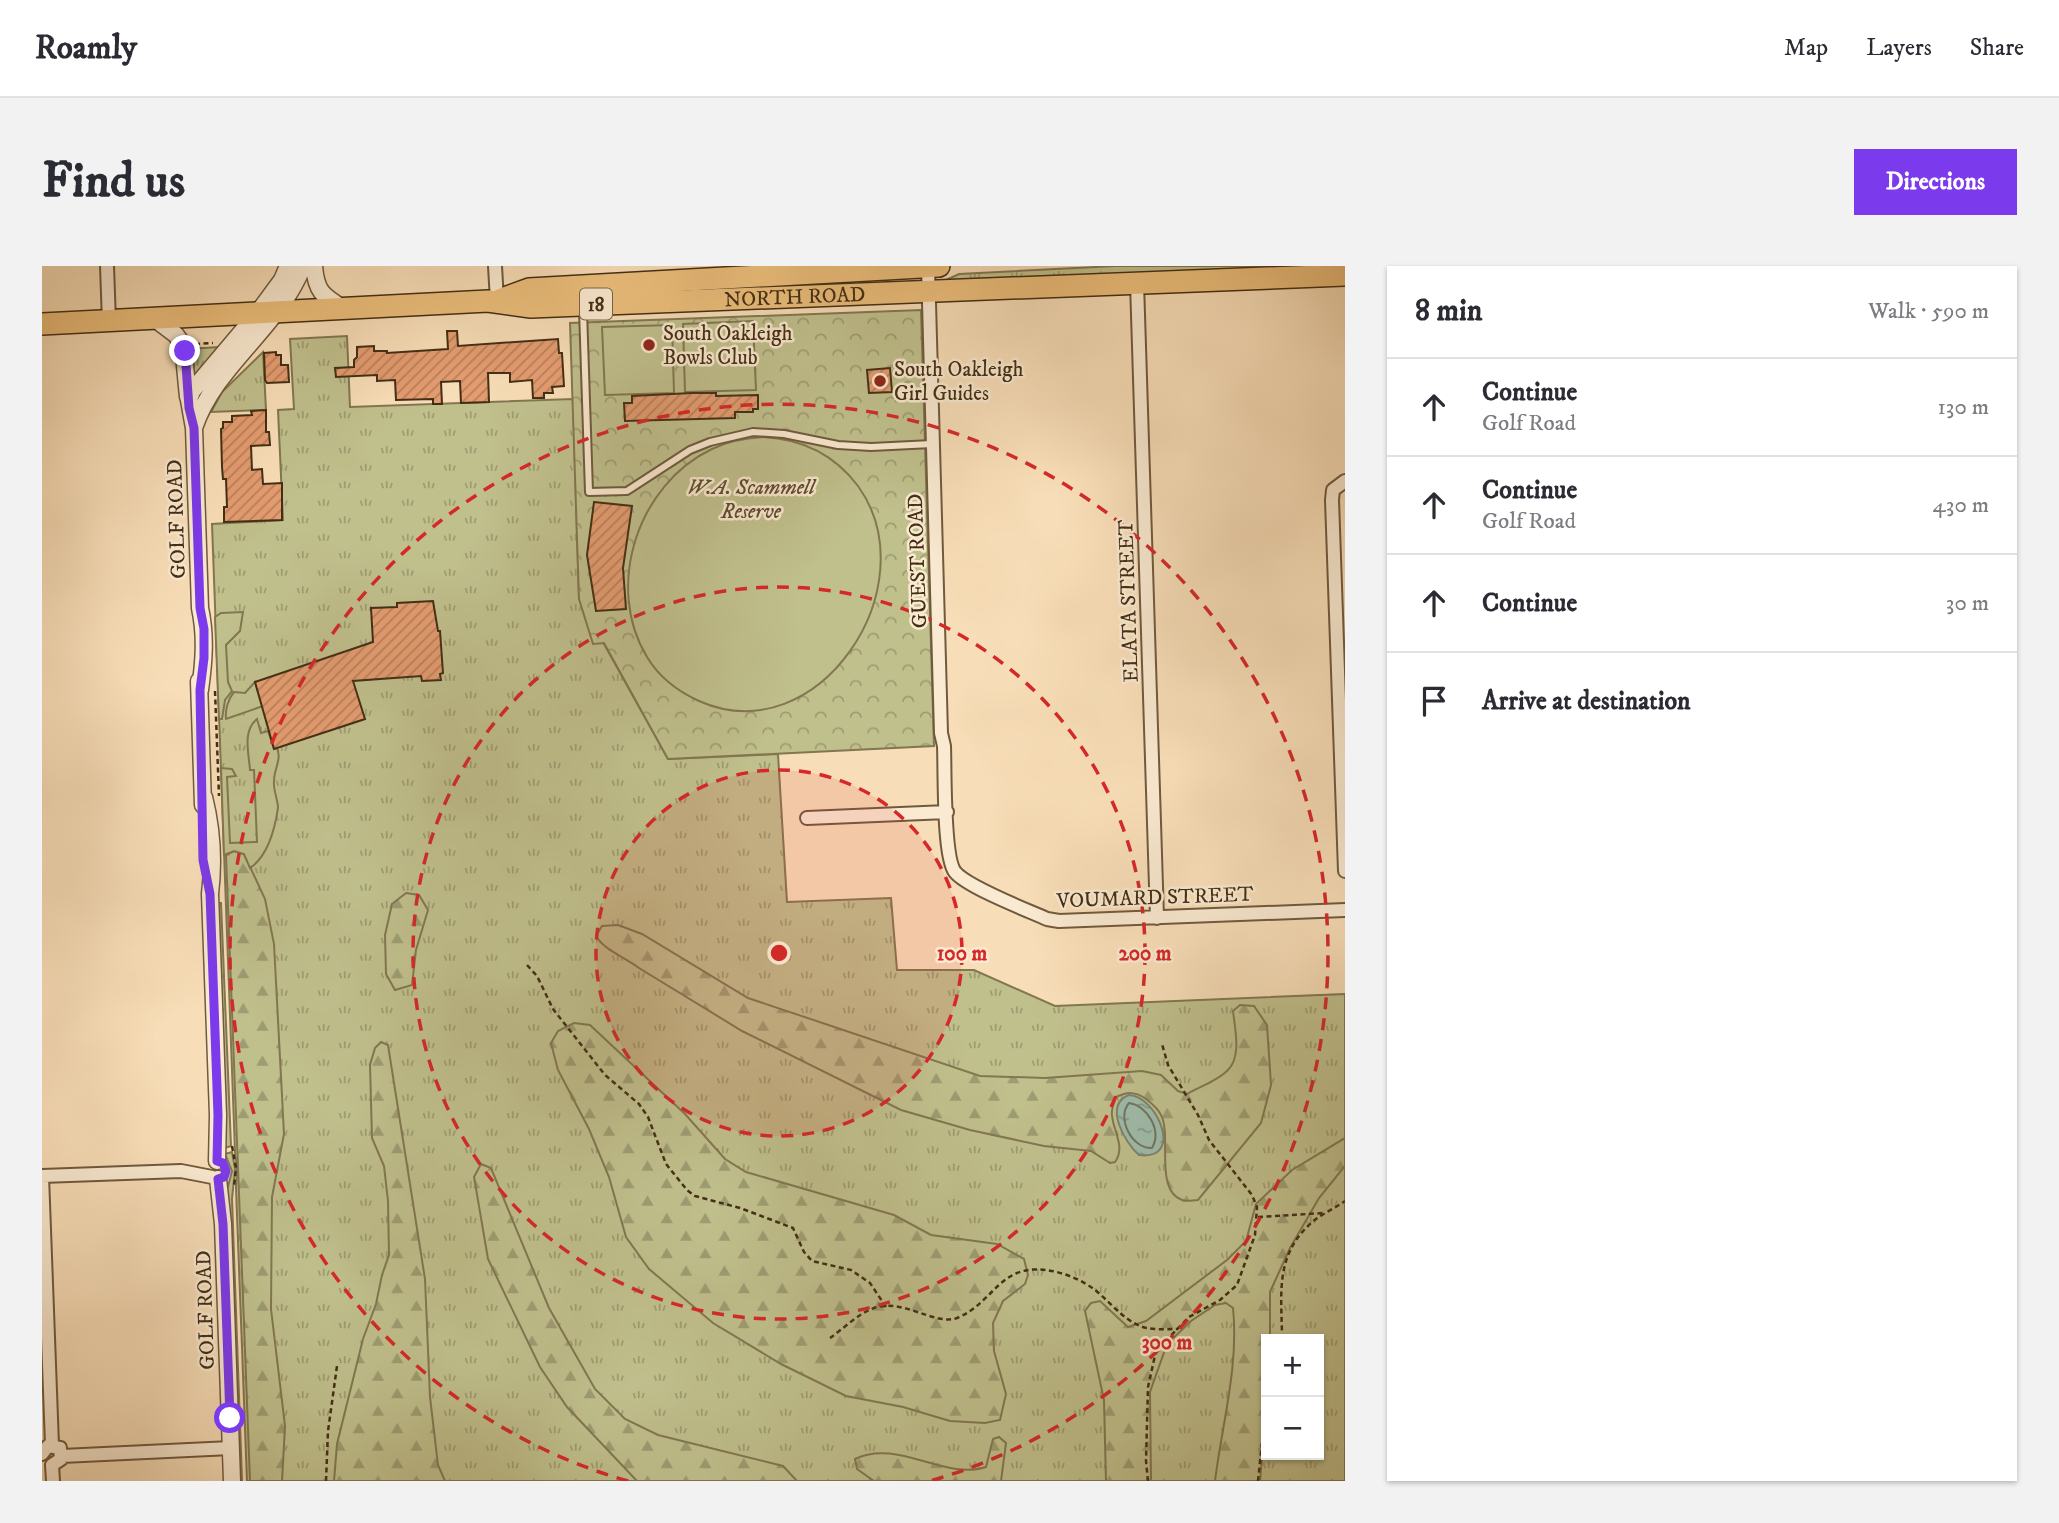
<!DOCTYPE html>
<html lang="en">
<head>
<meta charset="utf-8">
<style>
	body { margin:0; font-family:"IM FELL DW Pica",serif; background:#f2f2f3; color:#2b2b33 }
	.controls { position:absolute; right:21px; bottom:21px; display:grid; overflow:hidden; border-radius:0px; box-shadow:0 2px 5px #0004 }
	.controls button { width:63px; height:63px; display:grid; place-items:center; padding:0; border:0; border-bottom:2px solid #e1e1e2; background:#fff; color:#2b2b33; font:35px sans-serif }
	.stop { position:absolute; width:21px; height:21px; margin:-16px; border:5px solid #7c3aed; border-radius:50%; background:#fff }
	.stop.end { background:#7c3aed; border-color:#fff; box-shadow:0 2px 7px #0008 }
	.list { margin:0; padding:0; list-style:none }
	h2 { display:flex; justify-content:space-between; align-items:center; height:91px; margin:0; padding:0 28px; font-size:30px }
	h2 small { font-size:23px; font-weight:400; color:#7c7c81 }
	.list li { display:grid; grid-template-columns:46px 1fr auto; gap:21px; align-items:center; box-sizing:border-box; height:98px; padding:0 28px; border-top:2px solid #e1e1e2 }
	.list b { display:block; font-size:26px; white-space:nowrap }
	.list p { margin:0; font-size:23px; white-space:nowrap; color:#7c7c81 }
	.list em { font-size:23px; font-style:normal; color:#7c7c81 }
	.icon { flex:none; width:38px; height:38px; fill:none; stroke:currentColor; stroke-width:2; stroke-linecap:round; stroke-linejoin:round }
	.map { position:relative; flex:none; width:1303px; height:1215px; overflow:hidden; border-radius:0px }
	header { display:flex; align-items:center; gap:42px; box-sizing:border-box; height:98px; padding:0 35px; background:#fff; border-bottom:2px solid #e1e1e2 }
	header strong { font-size:33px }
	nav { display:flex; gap:38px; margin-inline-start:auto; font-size:24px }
	.intro { display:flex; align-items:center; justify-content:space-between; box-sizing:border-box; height:168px; padding:0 42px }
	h1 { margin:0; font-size:49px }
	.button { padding:18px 32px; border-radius:0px; background:#7c3aed; color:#fff; font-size:24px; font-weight:700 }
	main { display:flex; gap:42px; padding:0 42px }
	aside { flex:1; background:#fff; border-radius:0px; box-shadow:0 2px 5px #0004 }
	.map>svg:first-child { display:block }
	.grass { fill:url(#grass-tufts); stroke:#827751; stroke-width:2; fill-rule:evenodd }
	.forest { fill:url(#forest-firs); stroke:#827751; stroke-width:2 }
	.park { fill:url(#park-crowns); stroke:#827751; stroke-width:2 }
	.garden { fill:#c0c08d; stroke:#827751; stroke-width:2 }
	.water { fill:url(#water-ripples); stroke:#7a836f; stroke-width:2 }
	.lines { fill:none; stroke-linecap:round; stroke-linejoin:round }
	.shore { stroke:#707560; stroke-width:2 }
	.building { fill:url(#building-hatch); stroke:#432e15; stroke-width:2 }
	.service-casing { stroke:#705a3e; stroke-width:10 }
	.minor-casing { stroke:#705a3e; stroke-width:16 }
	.tertiary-casing { stroke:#705a3e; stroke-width:19 }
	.trunk-casing { stroke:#432e15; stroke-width:24 }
	.path { stroke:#432e15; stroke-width:2.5; stroke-dasharray:5 3.5; stroke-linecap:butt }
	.service { stroke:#faead1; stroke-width:6 }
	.minor { stroke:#faead1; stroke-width:12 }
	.tertiary { stroke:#faead1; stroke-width:16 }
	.trunk { stroke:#ecbf7c; stroke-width:21 }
	.route { stroke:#7c3aed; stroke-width:9 }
	.ring { fill:none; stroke:#d62828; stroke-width:3.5; stroke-dasharray:12 9 }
	.poi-dot { fill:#8f2418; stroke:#faead1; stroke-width:2.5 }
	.labels { text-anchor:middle; stroke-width:5; stroke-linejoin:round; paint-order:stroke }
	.shield { fill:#faead1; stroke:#7a664d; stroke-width:2 }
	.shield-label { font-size:19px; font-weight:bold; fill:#432e15 }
	.street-label { font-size:21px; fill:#432e15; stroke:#faead1 }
	.poi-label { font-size:21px; fill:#432e15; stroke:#faead1; text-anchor:start }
	.park-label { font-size:21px; font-style:italic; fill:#5c4b2d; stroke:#faead1 }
	.centre { fill:#d62828; stroke:#faead1; stroke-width:3.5 }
	.ring-label { font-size:21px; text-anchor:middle; font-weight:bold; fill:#d62828; stroke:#faead1; stroke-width:5; stroke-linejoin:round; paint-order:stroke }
</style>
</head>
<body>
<header>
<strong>Roamly</strong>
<nav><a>Map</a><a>Layers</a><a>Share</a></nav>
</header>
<div class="intro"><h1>Find us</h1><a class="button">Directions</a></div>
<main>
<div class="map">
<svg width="1303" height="1215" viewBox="0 0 1303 1215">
	<defs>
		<pattern id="grass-tufts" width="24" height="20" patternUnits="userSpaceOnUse" patternTransform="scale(1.75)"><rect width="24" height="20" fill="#c0c08d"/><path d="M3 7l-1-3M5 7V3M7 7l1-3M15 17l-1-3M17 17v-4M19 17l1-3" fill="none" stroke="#9e9c72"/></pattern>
		<pattern id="forest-firs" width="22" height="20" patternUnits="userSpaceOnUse" patternTransform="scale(1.75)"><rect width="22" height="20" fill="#c0c08d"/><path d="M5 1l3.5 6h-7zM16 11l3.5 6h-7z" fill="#9e9c72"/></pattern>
		<pattern id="park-crowns" width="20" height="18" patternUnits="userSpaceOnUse" patternTransform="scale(1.75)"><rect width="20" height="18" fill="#c0c08d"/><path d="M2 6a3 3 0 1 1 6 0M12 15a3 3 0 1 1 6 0" fill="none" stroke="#9e9c72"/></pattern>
		<pattern id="water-ripples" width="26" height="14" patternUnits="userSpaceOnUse" patternTransform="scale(1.75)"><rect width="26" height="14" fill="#9ebcab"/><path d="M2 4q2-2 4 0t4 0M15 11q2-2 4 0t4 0" fill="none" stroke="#82998a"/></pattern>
		<pattern id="building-hatch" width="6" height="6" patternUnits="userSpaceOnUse" patternTransform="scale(1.75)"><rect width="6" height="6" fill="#e49c70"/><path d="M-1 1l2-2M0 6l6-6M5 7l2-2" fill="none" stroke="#ba805b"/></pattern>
	</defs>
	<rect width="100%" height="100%" fill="#f8deb8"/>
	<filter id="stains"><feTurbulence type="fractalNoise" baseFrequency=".00286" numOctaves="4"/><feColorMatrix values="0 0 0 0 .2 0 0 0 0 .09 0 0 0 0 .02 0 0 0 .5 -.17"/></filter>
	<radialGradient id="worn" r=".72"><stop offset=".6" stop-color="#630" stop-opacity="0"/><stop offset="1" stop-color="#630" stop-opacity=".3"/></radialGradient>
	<path class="grass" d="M1073,0H1254L907,16L904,14L917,8Z
		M305,70L308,141L531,133L537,333L626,493L736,488L745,636L849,632L855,704H932L1013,740L1303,728V1215H205L194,922L195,902L193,886L170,258L241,254L236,144L252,143L248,73ZM1224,1073H1277V1189H1224Z
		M178,81L155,107H149L146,83Z
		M221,86L224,144L169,146L180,126Z
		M176,637H179L189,880L183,882Z
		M190,886L193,903L190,933L200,1215H196L184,928L190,905L183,888Z"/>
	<path class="forest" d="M192,585L202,588L223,633L232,678L242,868L230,931L229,1043L243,1160L240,1215H208L184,589Z
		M364,627L377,629L386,644L374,684L370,719L353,724L344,708L343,669L350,638Z
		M576,659L600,668L706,732L938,810L1003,812L1100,805L1119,809L1136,825L1145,828C1157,821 1175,815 1185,805C1200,792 1193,763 1191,745L1198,739L1212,740L1225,759L1229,819L1219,857L1156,934C1151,934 1144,936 1140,934C1112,924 1130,869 1119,849C1116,843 1108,836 1104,833C1093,825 1085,826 1074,831C1072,837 1069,843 1070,849C1071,865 1084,881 1073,896L1068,897L1049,885L1002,880L928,864L859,844L700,765L597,702C583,691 563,685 554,670L560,660Z
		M532,757L548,759L643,848L683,893L704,906L852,949L889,969L955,978L982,993L986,1009L983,1018L961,1035L951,1057L952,1085L964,1128L958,1154L943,1157L908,1155L861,1141L804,1130L739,1098L671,1057L607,1003L584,971L567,911L547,863L516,804L509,777L516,765Z
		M339,776L346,779L383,1013L388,1131L396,1199L403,1215H292L295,1178L321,1073L334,1038L340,1009L347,989L346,935L342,900L330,872L328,799L333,782Z
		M1303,872V900L1277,932L1248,982L1228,1026V1073H1224V1146L1218,1215H1173C1180,1158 1197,1100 1191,1042L1184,1037L1173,1039L1149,1055L1125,1078L1108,1126L1109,1215H1064L1062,1134L1043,1045L1049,1037L1058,1035L1086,1061L1104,1055L1185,994L1204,975L1214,938L1250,904Z
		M439,898L449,902L507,1042L553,1123L583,1153L616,1169L741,1200L755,1215H595L525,1141L498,1101L446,993L432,911Z
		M957,1171L964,1177L959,1215H832L815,1203L813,1193C855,1172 903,1215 944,1201L951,1173Z"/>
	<path class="park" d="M879,44L892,480L626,493L562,377L551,378L537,333L528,57Z"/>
	<path class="garden" d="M711,55L714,124L643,126L641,58Z
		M630,59L632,127L563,129L560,61Z
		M721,171C761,173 792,188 816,220C888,320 776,488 657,435C635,425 617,411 605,391C562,320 596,218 670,183C686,175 704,172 721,171Z
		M201,346L198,365L184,379L186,416L190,425L183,434L180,453H177L173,351L179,347Z
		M213,416L221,440L184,453C183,444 186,433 192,426L203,427Z
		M215,453L219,467L226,465L232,483L235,482C240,493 232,503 232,515C231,524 236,534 236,542C233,562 226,590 208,602L202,588L192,585L182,589L179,502L190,503L194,510L185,511L188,577L215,576L212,504H208C207,488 200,465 215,453Z"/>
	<path class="water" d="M1087,829C1115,830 1143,895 1097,889C1083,877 1061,839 1087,829Z"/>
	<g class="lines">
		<path class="shore" d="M1087,837C1106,840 1120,865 1110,882C1090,883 1074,852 1087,837Z"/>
	</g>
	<path class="building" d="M405,65H415L416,80L516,73L517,87H520L522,120L510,121L511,127H502V132H491L490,114L468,116V107H446L447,136L419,137L418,115L399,116L400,138H391V133L354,134L353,114L335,115V109L294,111L293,102L312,101V94L315,91V81L332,80V85H345V87L406,83Z
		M234,86V89H239V99H246L247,116L225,117L223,114L222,87Z
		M848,102L850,126L827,127L825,104Z
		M650,127H674V130L716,129V143H711V146H693V152L583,155L582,137H590V130Z
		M224,144V166H227L228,179L209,180L210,204L220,203L221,218L240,217V254L182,256V241H185L184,213H181L180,201L179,163L181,162V156H190V150L210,149L209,145Z
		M552,236L590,240L581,302L584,343L554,345L545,289Z
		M391,335L396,365H398L401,407L398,408L399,414L380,415L379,410L311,415L323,453L232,483L213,416L331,376L329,342L355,341V337Z"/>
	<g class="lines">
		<defs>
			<path id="service" d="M541,44L547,226L585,225L648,184L668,176L711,166L742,168L796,179L829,181L890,178"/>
			<path id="minor" d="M65,0L67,56
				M453,0L455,35
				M886,1L899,467L902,480C903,503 901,591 913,606C925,621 985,644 1005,653L1017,655L1303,644
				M1095,17L1115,652
				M1303,215L1291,224L1290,234L1303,605
				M765,552L905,546
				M0,910L10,1179
				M0,910L139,905L170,911
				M0,1188L6,1180L18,1182L19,1193L10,1199
				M20,1190L189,1182
				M10,1199L11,1215"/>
			<path id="tertiary" d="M272,0C274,26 281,30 302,43
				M113,53L134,69L141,79L146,131
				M152,162C173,99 236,63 261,0
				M157,415L161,539
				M158,424C162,395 164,370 158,342L152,162L147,134L150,125L215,48L240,14L246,0
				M162,531C170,563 172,595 168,628L176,849L175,895
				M176,913L181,958L190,1215"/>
			<g id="trunk">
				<path d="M457,34L487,23L897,0"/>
				<path id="s1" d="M0,58L446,35L489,41L1303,9"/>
			</g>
		</defs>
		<use href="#service" class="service-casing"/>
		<use href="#minor" class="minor-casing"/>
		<use href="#tertiary" class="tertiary-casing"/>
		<use href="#trunk" class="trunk-casing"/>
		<path class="path" d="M153,78L171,77
			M173,425L177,530
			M485,699L495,710L511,743L563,809L597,838L606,851L624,898L645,924L653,930L698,942L751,962L762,986L770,995L809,1004L828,1017L844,1041
			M190,880L194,902L192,921
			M1216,951L1282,947
			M788,1072C801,1063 817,1047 832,1042C861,1032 893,1060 915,1052C952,1037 957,998 1004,1004C1021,1006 1040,1014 1053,1024C1067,1035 1078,1050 1094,1058C1106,1065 1122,1063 1136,1063
			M1240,1073C1240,1031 1232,992 1267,959C1277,949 1292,943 1303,935
			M284,1215L286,1165L295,1100
			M1106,1215L1104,1195L1106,1121L1114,1085L1147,1051L1178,1034L1195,1019L1213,969L1215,941L1210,929L1167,874L1156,849L1126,799L1120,778
			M1216,1215L1220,1177L1224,1165"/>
		<use href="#service" class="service"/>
		<use href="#minor" class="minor"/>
		<use href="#tertiary" class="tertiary"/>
		<use href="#trunk" class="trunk"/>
	</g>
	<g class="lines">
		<path class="route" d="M143,85L147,142L152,162L158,342L162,363V392L158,424L161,594L168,628L176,849L175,895L181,897L184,905L182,911L176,913L181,958L188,1152"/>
	</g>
	<circle cx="737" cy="687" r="183" fill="#d62828" fill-opacity=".12"/>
	<g class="ring">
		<circle cx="737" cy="687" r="183"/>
		<circle cx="737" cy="687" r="366"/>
		<path d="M586 1215A549 549 0 1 1 888 1215"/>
	</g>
	<g class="poi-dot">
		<circle cx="607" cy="79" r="7"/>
		<circle cx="838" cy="115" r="7"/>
	</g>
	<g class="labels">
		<rect class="shield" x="538" y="22.5" width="32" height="31" rx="5"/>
		<g class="shield-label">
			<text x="554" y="45">18</text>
		</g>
		<g class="street-label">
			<text dy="7" stroke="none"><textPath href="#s1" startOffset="754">NORTH ROAD</textPath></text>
			<text transform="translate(134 253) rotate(-92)" y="7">GOLF ROAD</text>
			<text transform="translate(875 295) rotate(-92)" y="7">GUEST ROAD</text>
			<text transform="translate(1086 335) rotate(-92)" y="7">ELATA STREET</text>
			<text transform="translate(1113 631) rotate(-2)" y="7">VOUMARD STREET</text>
			<text transform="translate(163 1044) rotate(-92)" y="7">GOLF ROAD</text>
		</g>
		<g class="poi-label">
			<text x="621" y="74">South Oakleigh<tspan x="621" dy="24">Bowls Club</tspan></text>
			<text x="852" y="110">South Oakleigh<tspan x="852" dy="24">Girl Guides</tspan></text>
		</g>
		<g class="park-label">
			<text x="709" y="228">W.A. Scammell<tspan x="709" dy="24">Reserve</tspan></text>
		</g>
	</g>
	<circle cx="737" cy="687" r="10" class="centre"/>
	<g class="ring-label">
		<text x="920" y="694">100 m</text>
		<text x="1103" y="694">200 m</text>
		<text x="1125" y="1083">300 m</text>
	</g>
	<rect width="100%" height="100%" filter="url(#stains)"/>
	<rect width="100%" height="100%" fill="url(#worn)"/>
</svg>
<div class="controls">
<button>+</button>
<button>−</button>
</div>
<div class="stop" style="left:188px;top:1152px"></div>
<div class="stop end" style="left:143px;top:85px"></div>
</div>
<aside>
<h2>8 min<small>Walk · 590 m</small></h2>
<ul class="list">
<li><svg class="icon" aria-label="ahead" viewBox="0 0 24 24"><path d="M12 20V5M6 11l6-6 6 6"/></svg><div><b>Continue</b><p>Golf Road</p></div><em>130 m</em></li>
<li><svg class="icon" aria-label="ahead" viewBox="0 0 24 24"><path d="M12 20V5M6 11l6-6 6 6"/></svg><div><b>Continue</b><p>Golf Road</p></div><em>430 m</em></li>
<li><svg class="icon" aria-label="ahead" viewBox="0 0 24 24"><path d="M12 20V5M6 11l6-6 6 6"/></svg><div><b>Continue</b></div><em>30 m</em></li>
<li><svg class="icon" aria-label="arrive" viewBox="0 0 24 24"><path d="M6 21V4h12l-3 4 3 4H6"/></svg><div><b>Arrive at destination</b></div></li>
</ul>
</aside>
</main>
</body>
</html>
